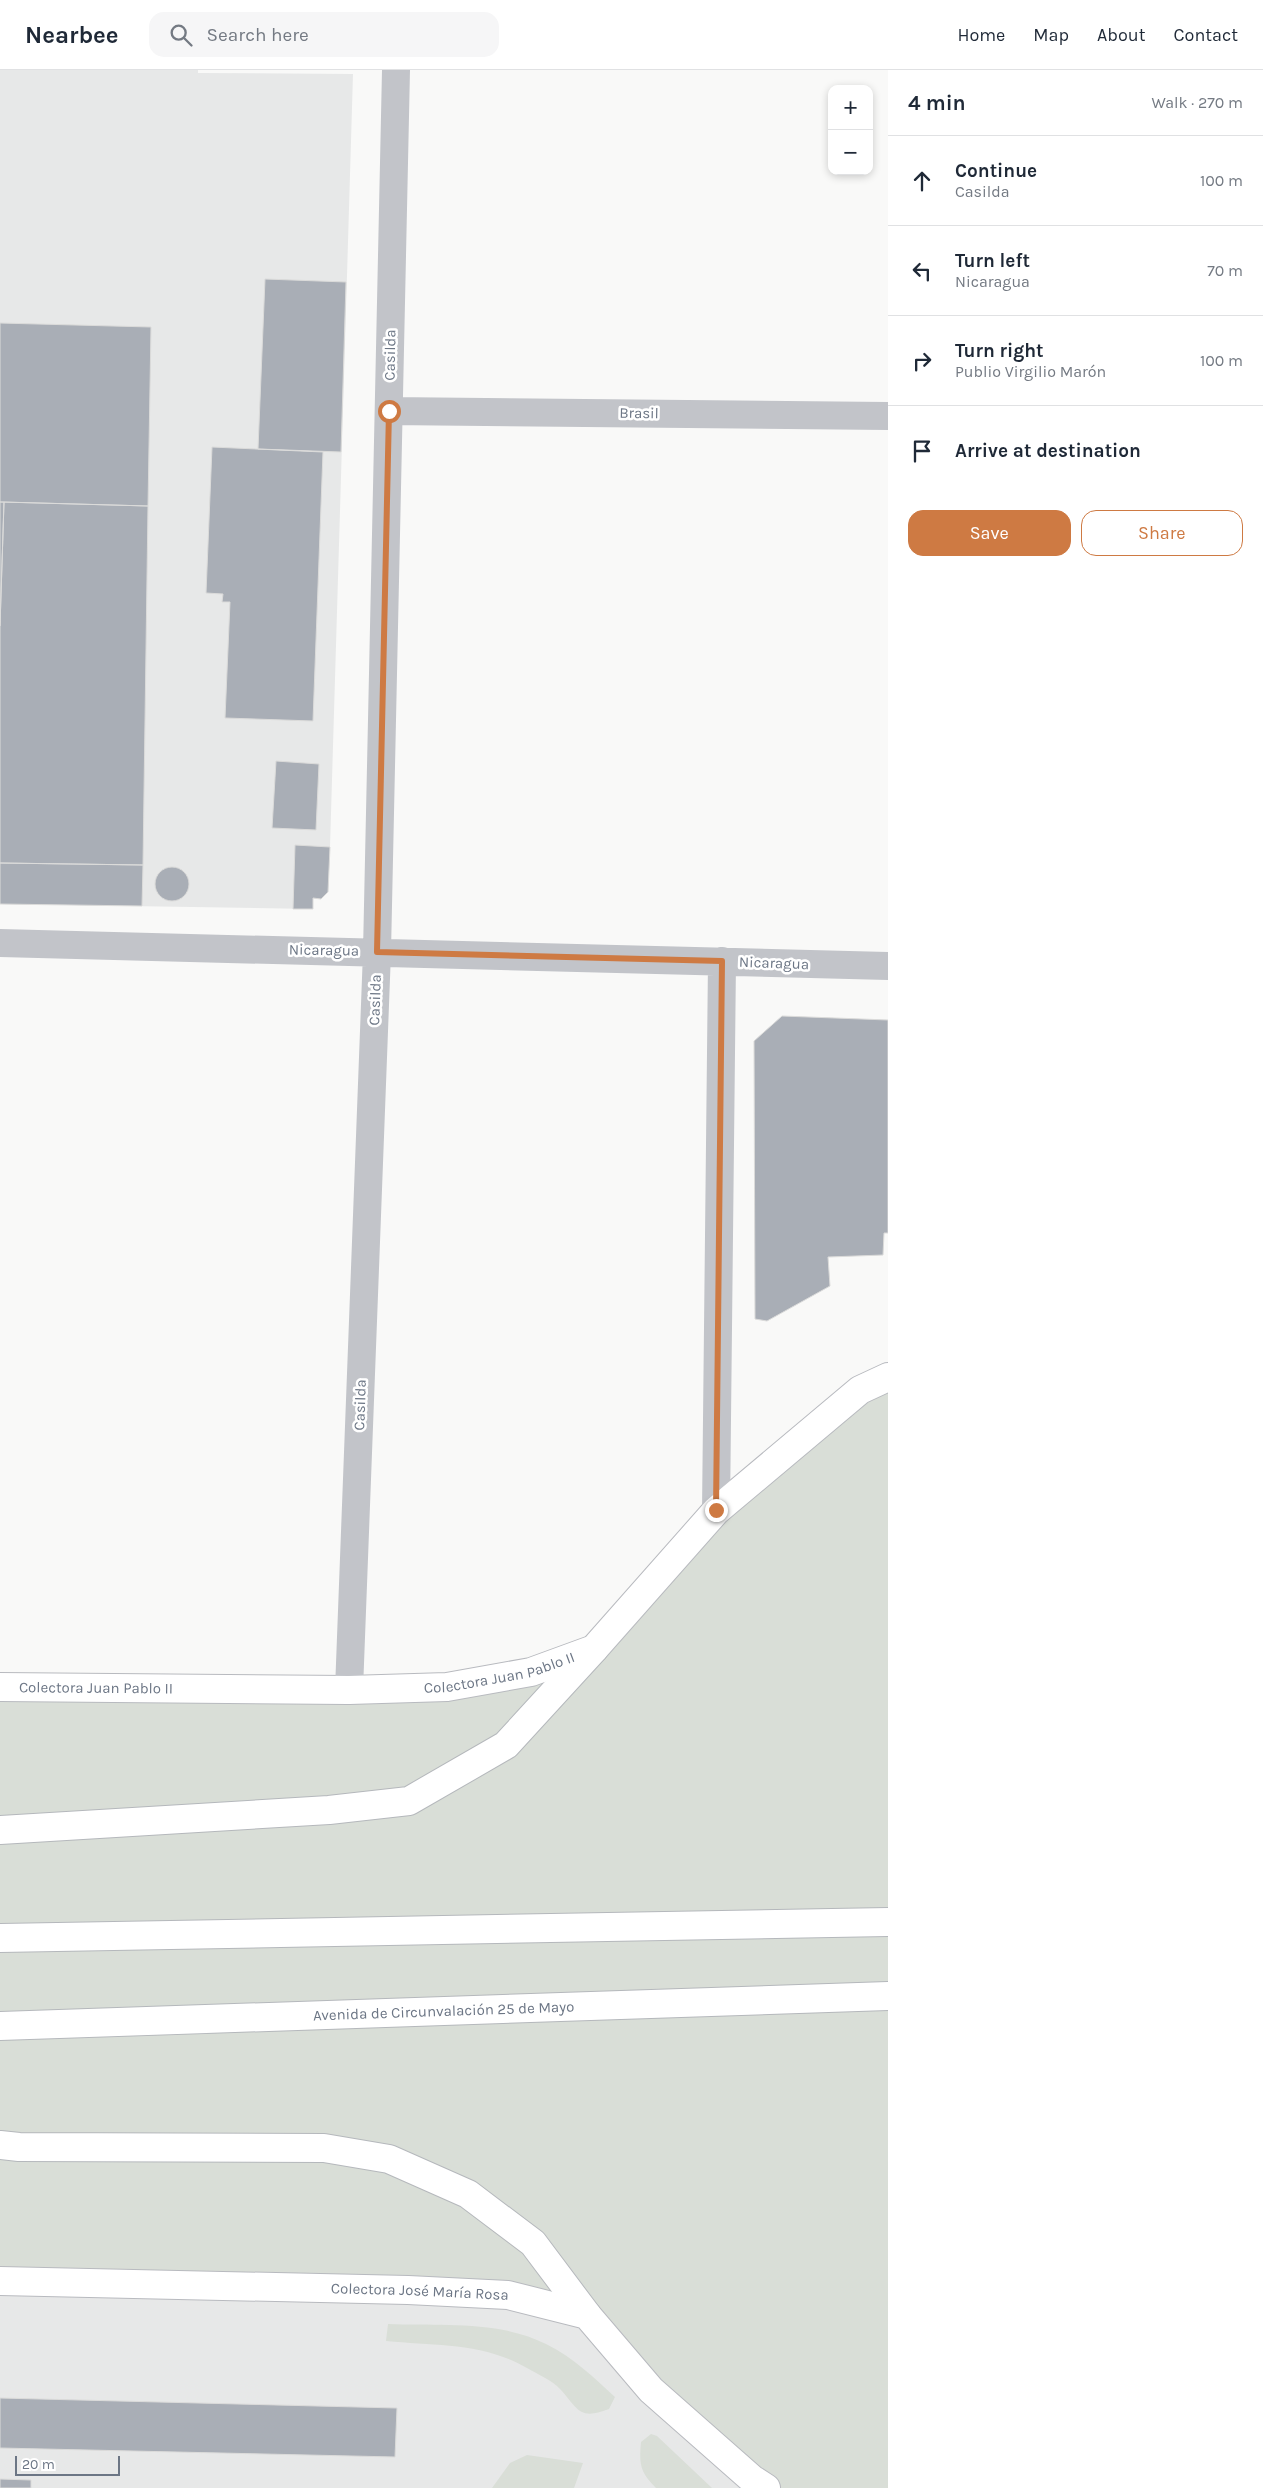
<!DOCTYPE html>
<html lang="en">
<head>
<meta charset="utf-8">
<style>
	body { margin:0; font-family:Karla,sans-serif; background:#f6f6f7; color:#1f2937 }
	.controls { position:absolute; right:15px; top:15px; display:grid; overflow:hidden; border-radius:10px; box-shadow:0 2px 8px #0003 }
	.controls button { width:45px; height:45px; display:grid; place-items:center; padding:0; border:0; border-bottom:1px solid #e0e1e3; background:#fff; color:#1f2937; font:25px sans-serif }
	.scale { position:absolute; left:15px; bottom:12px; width:105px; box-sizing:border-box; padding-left:5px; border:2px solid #6c7685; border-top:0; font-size:14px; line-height:18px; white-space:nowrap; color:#6c7685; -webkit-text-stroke:4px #fff; paint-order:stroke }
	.stop { position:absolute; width:15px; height:15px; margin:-11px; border:4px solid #ce7a43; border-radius:50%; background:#fff }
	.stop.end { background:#ce7a43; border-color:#fff; box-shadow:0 1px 5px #0008 }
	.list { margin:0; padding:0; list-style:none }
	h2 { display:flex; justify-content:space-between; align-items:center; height:65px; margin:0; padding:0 20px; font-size:21px }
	h2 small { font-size:16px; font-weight:400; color:#747a83 }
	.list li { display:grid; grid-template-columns:32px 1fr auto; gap:15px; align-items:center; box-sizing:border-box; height:90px; padding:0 20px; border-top:1px solid #e0e1e3 }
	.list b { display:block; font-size:19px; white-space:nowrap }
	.list p { margin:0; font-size:16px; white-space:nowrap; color:#747a83 }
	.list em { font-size:16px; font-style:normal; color:#747a83 }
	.actions { display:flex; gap:10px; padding:15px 20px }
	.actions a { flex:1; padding:11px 0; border:1px solid #ce7a43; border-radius:15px; text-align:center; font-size:18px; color:#ce7a43 }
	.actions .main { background:#ce7a43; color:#fff }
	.icon { flex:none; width:28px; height:28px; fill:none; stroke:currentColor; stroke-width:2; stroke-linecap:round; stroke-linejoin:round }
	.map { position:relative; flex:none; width:888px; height:2418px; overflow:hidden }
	header { display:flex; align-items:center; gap:30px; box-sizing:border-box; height:70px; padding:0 25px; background:#fff; border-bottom:1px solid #e0e1e3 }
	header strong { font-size:24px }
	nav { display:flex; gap:28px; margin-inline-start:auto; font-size:18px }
	.search { width:350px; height:45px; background:#f6f6f7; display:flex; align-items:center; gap:12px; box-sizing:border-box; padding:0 18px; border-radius:15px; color:#747a83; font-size:19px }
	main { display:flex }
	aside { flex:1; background:#fff }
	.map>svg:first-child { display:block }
	.built { fill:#e7e8e8 }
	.green { fill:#d9ded7 }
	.building { fill:#a9aeb6; stroke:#dbdbda }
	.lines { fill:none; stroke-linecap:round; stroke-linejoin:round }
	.major-casing { stroke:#b8babf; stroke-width:30 }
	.highway-casing { stroke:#b5b8bc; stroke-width:30 }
	.minor { stroke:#c2c4c9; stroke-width:28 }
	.major { stroke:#fff; stroke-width:28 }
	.highway { stroke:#fff; stroke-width:28 }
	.route { stroke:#ce7a43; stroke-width:6 }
	.labels { text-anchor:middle; stroke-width:5; stroke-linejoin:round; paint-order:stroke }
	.street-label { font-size:15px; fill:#6c7685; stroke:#fff }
</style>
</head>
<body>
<header>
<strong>Nearbee</strong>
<div class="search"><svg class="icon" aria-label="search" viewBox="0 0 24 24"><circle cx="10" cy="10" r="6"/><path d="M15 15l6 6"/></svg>Search here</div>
<nav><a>Home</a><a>Map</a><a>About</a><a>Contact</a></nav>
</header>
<main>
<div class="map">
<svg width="888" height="2418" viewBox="0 0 888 2418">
	<rect width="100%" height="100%" fill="#f9f9f8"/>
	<path class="built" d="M0,0H198V3L353,4L330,777L328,822L313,828V839L0,834Z
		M0,2211L408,2220L586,2245L766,2418H0Z"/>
	<path class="green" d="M888,1307V2418H766L587,2245L508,2225L0,2211V1617L349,1620L594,1579L716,1441Z
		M388,2254C439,2256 499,2250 546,2274C573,2287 593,2307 615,2327L609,2339C578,2351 578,2338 560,2319C552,2310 537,2304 527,2298C482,2272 436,2276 386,2271Z
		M651,2364L657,2366L712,2418H656C640,2402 639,2395 641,2372Z
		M527,2385L583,2393L574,2418H492L510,2393Z"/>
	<path class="building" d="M265,209L346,212L341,382L258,379Z
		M0,253L151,257L148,436L0,432Z
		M212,377L323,382L313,651L225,648L230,532H222L223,524L206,523Z
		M0,432H4L0,556Z
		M4,432L148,436L143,795L0,793V556Z
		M276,691L319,694L316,760L272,758Z
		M295,775L330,777L328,822L321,829L313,828V839H293Z
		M0,793L143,795L142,836L0,834Z
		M155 814a17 17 0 1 1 34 0a17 17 0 1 1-34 0Z
		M782,946L888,950V1163H884L883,1185L828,1187L830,1216L767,1251L755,1249L754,971Z
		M0,2328L397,2338L395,2387L0,2378Z
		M0,2409L31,2410V2418H0Z"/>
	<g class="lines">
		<defs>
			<g id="major">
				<path id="s1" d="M0,1617L349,1620L447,1617L531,1602L594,1579L716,1441L860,1320L888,1307"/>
				<path id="s2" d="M0,2211L408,2220L508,2225L587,2245L651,2320L752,2409L766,2418"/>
			</g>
			<g id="highway">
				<path d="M0,1760L329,1740L409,1731L506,1675L594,1579"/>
				<path d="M0,1868L888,1852"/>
				<path id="s3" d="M0,1956L888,1926"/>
				<path d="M0,2075L19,2077L324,2078L389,2089L468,2124L533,2173L587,2245"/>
			</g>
		</defs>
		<use href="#major" class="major-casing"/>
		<use href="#highway" class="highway-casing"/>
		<path class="minor" d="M389,341L888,346
			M0,873L888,896
			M716,1441L722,891
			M349,1620L377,882L396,0"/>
		<use href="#major" class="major"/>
		<use href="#highway" class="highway"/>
	</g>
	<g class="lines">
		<path class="route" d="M389,341L377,882L722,891L716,1440"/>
	</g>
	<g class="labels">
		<g class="street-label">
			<text transform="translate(390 285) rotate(-89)" y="5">Casilda</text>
			<text transform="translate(639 343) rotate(1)" y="5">Brasil</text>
			<text transform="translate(324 880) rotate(1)" y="5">Nicaragua</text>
			<text transform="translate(774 893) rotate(2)" y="5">Nicaragua</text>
			<text transform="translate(375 930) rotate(-88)" y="5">Casilda</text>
			<text transform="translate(360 1335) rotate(-88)" y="5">Casilda</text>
			<text dy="5" stroke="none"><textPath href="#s1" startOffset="501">Colectora Juan Pablo II</textPath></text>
			<text dy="5" stroke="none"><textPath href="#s1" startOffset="96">Colectora Juan Pablo II</textPath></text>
			<text dy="5" stroke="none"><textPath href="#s3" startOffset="444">Avenida de Circunvalación 25 de Mayo</textPath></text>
			<text dy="5" stroke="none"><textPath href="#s2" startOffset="420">Colectora José María Rosa</textPath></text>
		</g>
	</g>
</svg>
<div class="controls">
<button>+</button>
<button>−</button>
</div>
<div class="scale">20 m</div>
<div class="stop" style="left:389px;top:341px"></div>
<div class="stop end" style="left:716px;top:1440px"></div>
</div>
<aside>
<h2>4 min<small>Walk · 270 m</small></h2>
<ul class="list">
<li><svg class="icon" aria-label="ahead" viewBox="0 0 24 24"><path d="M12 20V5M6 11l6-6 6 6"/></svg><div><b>Continue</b><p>Casilda</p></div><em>100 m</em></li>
<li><svg class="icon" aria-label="left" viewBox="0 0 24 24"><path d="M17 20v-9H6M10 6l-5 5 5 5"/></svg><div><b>Turn left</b><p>Nicaragua</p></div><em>70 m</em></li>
<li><svg class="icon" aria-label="right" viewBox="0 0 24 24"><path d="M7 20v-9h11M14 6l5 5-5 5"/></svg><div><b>Turn right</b><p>Publio Virgilio Marón</p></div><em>100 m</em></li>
<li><svg class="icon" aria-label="arrive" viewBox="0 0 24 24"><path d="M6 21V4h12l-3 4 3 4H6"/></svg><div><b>Arrive at destination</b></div></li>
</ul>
<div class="actions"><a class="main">Save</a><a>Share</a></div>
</aside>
</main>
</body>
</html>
